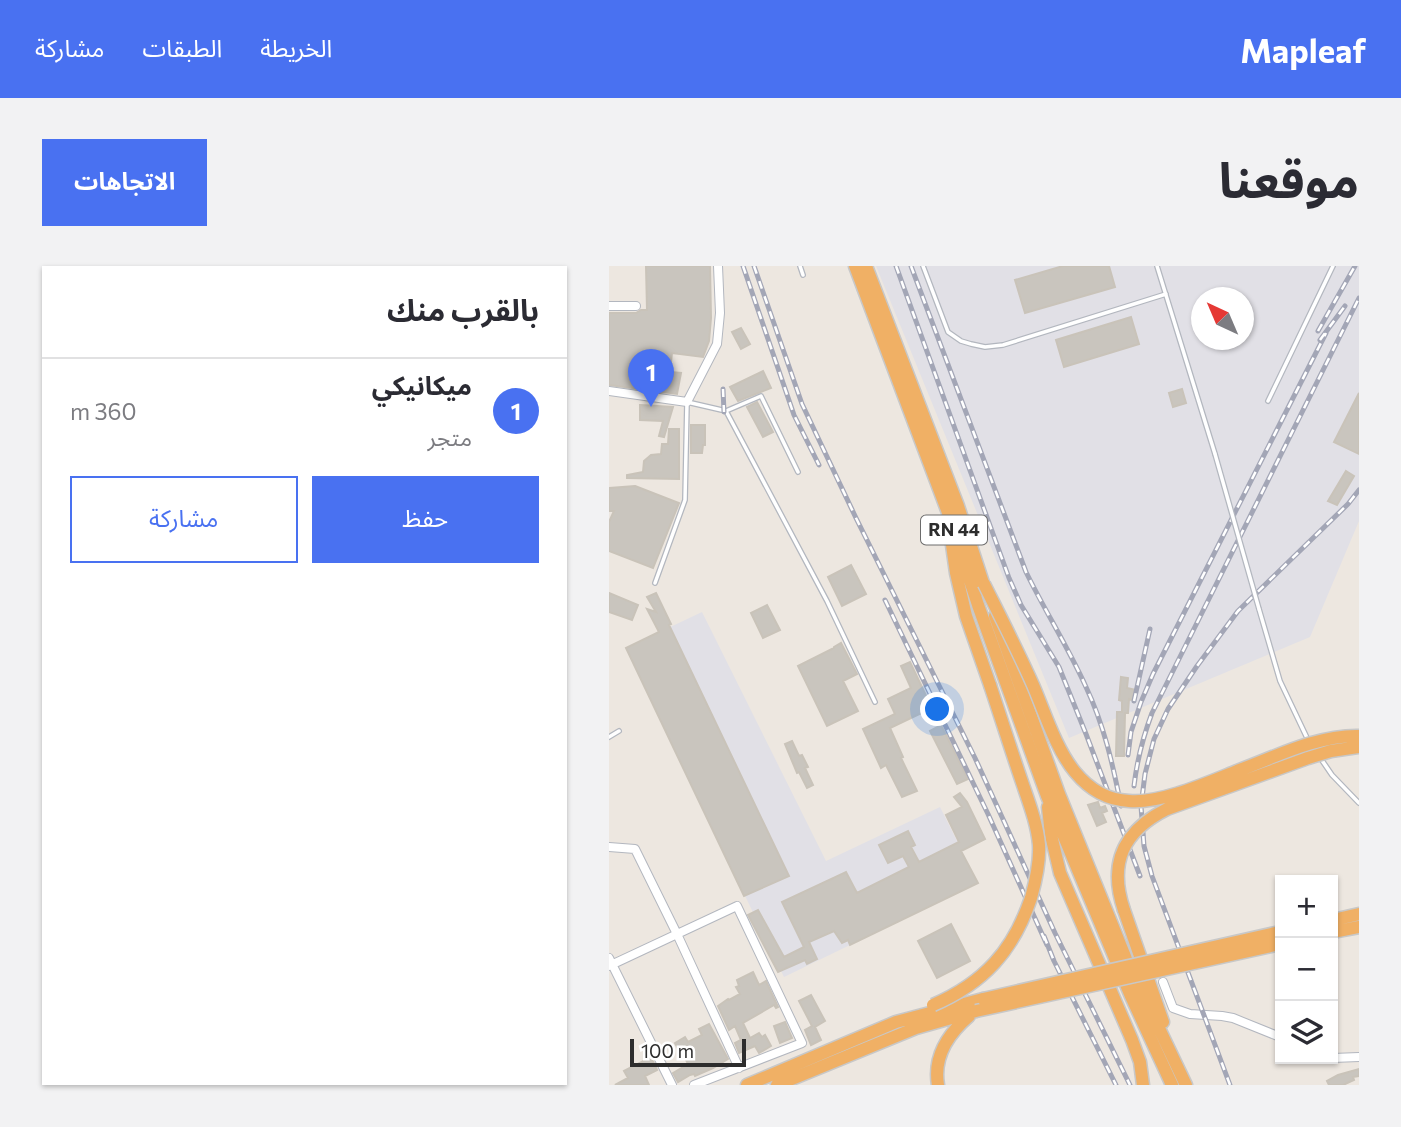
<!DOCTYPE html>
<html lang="ar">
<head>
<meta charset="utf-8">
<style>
	body { margin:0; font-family:Commissioner,"Noto Sans Arabic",sans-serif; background:#f2f2f3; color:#2b2b33; direction:rtl }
	.controls { position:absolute; right:21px; bottom:21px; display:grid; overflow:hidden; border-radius:0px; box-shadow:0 2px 5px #0004 }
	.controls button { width:63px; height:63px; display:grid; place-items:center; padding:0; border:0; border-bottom:2px solid #e1e1e2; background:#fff; color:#2b2b33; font:35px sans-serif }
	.compass { position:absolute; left:582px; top:21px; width:63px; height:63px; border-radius:50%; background:#fff; box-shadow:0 2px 5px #0004; rotate:316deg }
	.scale { position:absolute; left:21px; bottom:18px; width:116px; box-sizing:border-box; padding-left:7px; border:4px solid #2d2d2d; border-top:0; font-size:19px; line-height:24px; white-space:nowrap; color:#2d2d2d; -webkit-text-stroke:5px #fff; paint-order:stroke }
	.you { position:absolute; left:329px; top:444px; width:24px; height:24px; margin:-18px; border:5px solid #fff; border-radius:50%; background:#1a73e8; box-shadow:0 0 0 10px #1a73e833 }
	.badge { display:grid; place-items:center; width:46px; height:46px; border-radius:50%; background:#4971f1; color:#fff; font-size:23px; font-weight:700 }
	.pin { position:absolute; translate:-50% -58px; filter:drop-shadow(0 2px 4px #0008) }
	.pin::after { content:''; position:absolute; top:37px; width:24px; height:21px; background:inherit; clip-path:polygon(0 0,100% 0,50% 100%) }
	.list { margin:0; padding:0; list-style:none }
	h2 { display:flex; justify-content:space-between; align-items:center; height:91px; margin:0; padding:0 28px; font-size:30px }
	h2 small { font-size:23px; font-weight:400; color:#7c7c81 }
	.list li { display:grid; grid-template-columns:46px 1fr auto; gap:21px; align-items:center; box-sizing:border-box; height:98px; padding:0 28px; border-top:2px solid #e1e1e2 }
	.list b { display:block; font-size:26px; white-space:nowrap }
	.list p { margin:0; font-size:23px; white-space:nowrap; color:#7c7c81 }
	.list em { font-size:23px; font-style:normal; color:#7c7c81 }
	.actions { display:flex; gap:14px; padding:21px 28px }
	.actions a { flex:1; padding:16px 0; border:2px solid #4971f1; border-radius:0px; text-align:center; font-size:24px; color:#4971f1 }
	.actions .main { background:#4971f1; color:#fff }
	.icon { flex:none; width:38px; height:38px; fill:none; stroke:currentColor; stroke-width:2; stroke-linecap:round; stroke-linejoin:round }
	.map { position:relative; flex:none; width:750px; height:819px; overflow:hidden; direction:ltr; border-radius:0px }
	header { display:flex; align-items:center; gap:42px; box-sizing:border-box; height:98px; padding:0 35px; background:#4971f1; color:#fff }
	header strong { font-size:33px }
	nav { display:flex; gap:38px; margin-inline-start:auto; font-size:24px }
	.intro { display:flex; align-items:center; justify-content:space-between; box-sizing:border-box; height:168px; padding:0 42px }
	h1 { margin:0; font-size:49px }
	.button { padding:18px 32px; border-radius:0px; background:#4971f1; color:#fff; font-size:24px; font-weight:700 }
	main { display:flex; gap:42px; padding:0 42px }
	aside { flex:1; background:#fff; border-radius:0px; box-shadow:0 2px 5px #0004 }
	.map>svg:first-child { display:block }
	.industrial { fill:#e1e0e6; fill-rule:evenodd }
	.building { fill:#c9c5be; stroke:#c9c3b9; stroke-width:2 }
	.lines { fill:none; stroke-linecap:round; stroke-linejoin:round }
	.service-casing { stroke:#b3b7bf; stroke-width:6 }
	.minor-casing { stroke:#b3b7bf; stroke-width:10 }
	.trunk-casing { stroke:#c8c8c8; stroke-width:15 }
	.service { stroke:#fff; stroke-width:3.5 }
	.minor { stroke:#fff; stroke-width:8 }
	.trunk { stroke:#f0b065; stroke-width:12 }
	.rail-casing { stroke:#a3a6b6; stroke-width:5 }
	.rail { stroke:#fff; stroke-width:2.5; stroke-dasharray:8; stroke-linecap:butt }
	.service-bridge-casing { stroke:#b3b7bf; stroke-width:6; stroke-linecap:butt }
	.trunk-bridge-casing { stroke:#c8c8c8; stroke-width:15; stroke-linecap:butt }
	.service-bridge { stroke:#fff; stroke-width:3.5 }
	.trunk-bridge { stroke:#f0b065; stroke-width:12 }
	.labels { text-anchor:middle; stroke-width:6; stroke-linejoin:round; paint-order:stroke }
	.shield { fill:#fff; stroke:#6c6c6c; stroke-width:2 }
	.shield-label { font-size:18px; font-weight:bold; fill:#2d2d2d }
</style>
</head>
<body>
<header>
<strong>Mapleaf</strong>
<nav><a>الخريطة</a><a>الطبقات</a><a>مشاركة</a></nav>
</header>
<div class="intro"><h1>موقعنا</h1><a class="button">الاتجاهات</a></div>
<main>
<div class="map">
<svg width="750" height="819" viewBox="0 0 750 819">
	<rect width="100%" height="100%" fill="#ede7e0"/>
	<path class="industrial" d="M267,0H750V255L701,371L460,472ZM592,32H634V74H592Z
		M93,346L217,595L331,541L369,617L175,711L17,382Z"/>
	<path class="building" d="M37,0H101L102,52L100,75L94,91L63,87L61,106L72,107L68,128L0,119V47H27L32,44H38Z
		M454,0H500L506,21L416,47L406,14Z
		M522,51L530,78L455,101L447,74Z
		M132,62L141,78L132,83L123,66Z
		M154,105L162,122L129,135L121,121Z
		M573,123L577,137L564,141L560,127Z
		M750,127V188L725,176Z
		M148,136L164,166L154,171L138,141Z
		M31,139L64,141L55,171L50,170L54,155L31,154Z
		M82,159H96V179H94L93,187H82Z
		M60,163H70V213L18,212V209L34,206L35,195L42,189L52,188L53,178H59Z
		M737,205L745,210L728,239L719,235Z
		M26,220L70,237L44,302L0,285V256L5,245H0V222Z
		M242,299L257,328L233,340L219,311Z
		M0,327L29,339L23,354L0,346Z
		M47,327L62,358L60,359L180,610L135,630L17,382L50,366L38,343L47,346L38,331Z
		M158,339L171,364L154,372L142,347Z
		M232,377L248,408L234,415L249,445L218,460L189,400L225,382V381Z
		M301,396L323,442L281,462L294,491L292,492L308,525L293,531L277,499L272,502L254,463L286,448L279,433L302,422L292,400Z
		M512,411L519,412L518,422L527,424L524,434L520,433L519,447H516L515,490H507L508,446H513V435L510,434Z
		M332,459L359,513L348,518L321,465Z
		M183,475L190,490L193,489L199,501L196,502L204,519L198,522L190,506L188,507L176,478Z
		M351,527L358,536L376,573L352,585L369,617L241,679L239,674L233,677L225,665L200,676L208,693L198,698L196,694L169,706L139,649L149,644L175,691L195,681L173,636L237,606L248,627L300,601L294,590L279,597L270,579L299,565L306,579L302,581L310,596L350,576L337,549L353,541L345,531Z
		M489,536L491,542L496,540L498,545L493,547L497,556L488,560L479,539Z
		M342,658L361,695L328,712L309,675Z
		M144,706L150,719L157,715L169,741L167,742L165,739L134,757L141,772L150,767L153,771L156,769L162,780L150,787L146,780L130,787L126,777L132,774L126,760L120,764L109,740L119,733L120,734L131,728L127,721L130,720L128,714Z
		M202,729L216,755L206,761L212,774L202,779L196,764L203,760L190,735Z
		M176,756L183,772L171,777L165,760Z
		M100,758L119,793L104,802L86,810L85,808L81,809L69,816L64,807L79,798L74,787L72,788L66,777L76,771L79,776L93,769L90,763Z
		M42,791L48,804L36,810L40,819H6L19,812L15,805Z
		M750,803V810L744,811L745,814L734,819H720L718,815L729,809Z"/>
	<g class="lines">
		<defs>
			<path id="service" d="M191,0L194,9
				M314,0L339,66L352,75L362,78L376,81L394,79L557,28
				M548,0L606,188
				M659,135L724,0
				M117,145L218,335L266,436
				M46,317L76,234L78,136L117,145L152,130L189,206
				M650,343L671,415L699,474L723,509L750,537
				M0,471L10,465"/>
			<path id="minor" d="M0,40H27
				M0,125L78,136L108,78L111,47L109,0
				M0,581L26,583L68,668L130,802
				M0,692L63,819
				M0,700L128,640L193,777L85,819
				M554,716L564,742L581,748L613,750L624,752L671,771
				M724,792L750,791"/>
			<path id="trunk" d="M246,0L338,244L369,339L438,530L521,728L563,819
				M257,0L349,240L377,326
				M343,279L347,307L357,350L381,419
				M386,350L450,528L517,693L577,819
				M439,541L442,569L451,607L523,774L531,796L534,819
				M515,644L554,756
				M724,654L750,648
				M724,666L750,661
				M138,819L287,756L374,733
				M168,819L307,762L367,745
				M329,819C324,790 339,768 360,750"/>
		</defs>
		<use href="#service" class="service-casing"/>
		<use href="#minor" class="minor-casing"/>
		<use href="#trunk" class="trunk-casing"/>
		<use href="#service" class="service"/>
		<use href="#minor" class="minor"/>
		<use href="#trunk" class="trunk"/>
		<defs>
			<path id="rail" d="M134,0L185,149L210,199
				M145,0L193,138L247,252L366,492L446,667L521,819
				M287,0L400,312L412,339L450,401L477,468L531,610
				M302,0L417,306C436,345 459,381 477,421C495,459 504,499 512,540
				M709,65L746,0
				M711,74L736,40
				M114,123L115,146
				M276,334L379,548L438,679
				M525,435L541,363
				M519,489L522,466L532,436L544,408L717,67
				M525,520C528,494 534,471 543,447L750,32
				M435,670L445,695L507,819
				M621,819L543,610L535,580L532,540L536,508L545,473L559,443L588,400L629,345L739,238L750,224"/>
		</defs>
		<use href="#rail" class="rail-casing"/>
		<use href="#rail" class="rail"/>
		<defs>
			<path id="service-bridge" d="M606,188L650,343"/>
			<path id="trunk-bridge" d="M375,318C392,352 409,385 424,419C436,447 447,483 466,506C480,523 498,534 520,535C551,538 598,517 628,505C666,491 708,469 750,470
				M515,644C499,597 514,565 558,543L699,492L722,485L750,481
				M374,733L671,666
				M324,739C375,717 404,685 422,632C427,614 431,597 430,579C428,557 420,537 413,516C402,484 392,452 381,419
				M367,745L671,678"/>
		</defs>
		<use href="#service-bridge" class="service-bridge-casing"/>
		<use href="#trunk-bridge" class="trunk-bridge-casing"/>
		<use href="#service-bridge" class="service-bridge"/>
		<use href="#trunk-bridge" class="trunk-bridge"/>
	</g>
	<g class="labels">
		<rect class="shield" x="312" y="249.5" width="66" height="29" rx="5"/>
		<g class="shield-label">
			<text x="345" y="270">RN 44</text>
		</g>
	</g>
</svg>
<div class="controls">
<button>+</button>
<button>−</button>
<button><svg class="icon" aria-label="layers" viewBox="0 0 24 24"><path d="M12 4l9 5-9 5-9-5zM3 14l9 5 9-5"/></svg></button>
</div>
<svg class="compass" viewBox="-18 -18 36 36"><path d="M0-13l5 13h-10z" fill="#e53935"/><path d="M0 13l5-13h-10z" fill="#7c7c81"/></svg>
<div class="scale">100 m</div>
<div class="you"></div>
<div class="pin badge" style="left:42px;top:141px">1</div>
</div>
<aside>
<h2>بالقرب منك<small></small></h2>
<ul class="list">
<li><span class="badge">1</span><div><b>ميكانيكي</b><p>متجر</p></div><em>360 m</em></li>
</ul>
<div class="actions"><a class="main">حفظ</a><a>مشاركة</a></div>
</aside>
</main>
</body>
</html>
